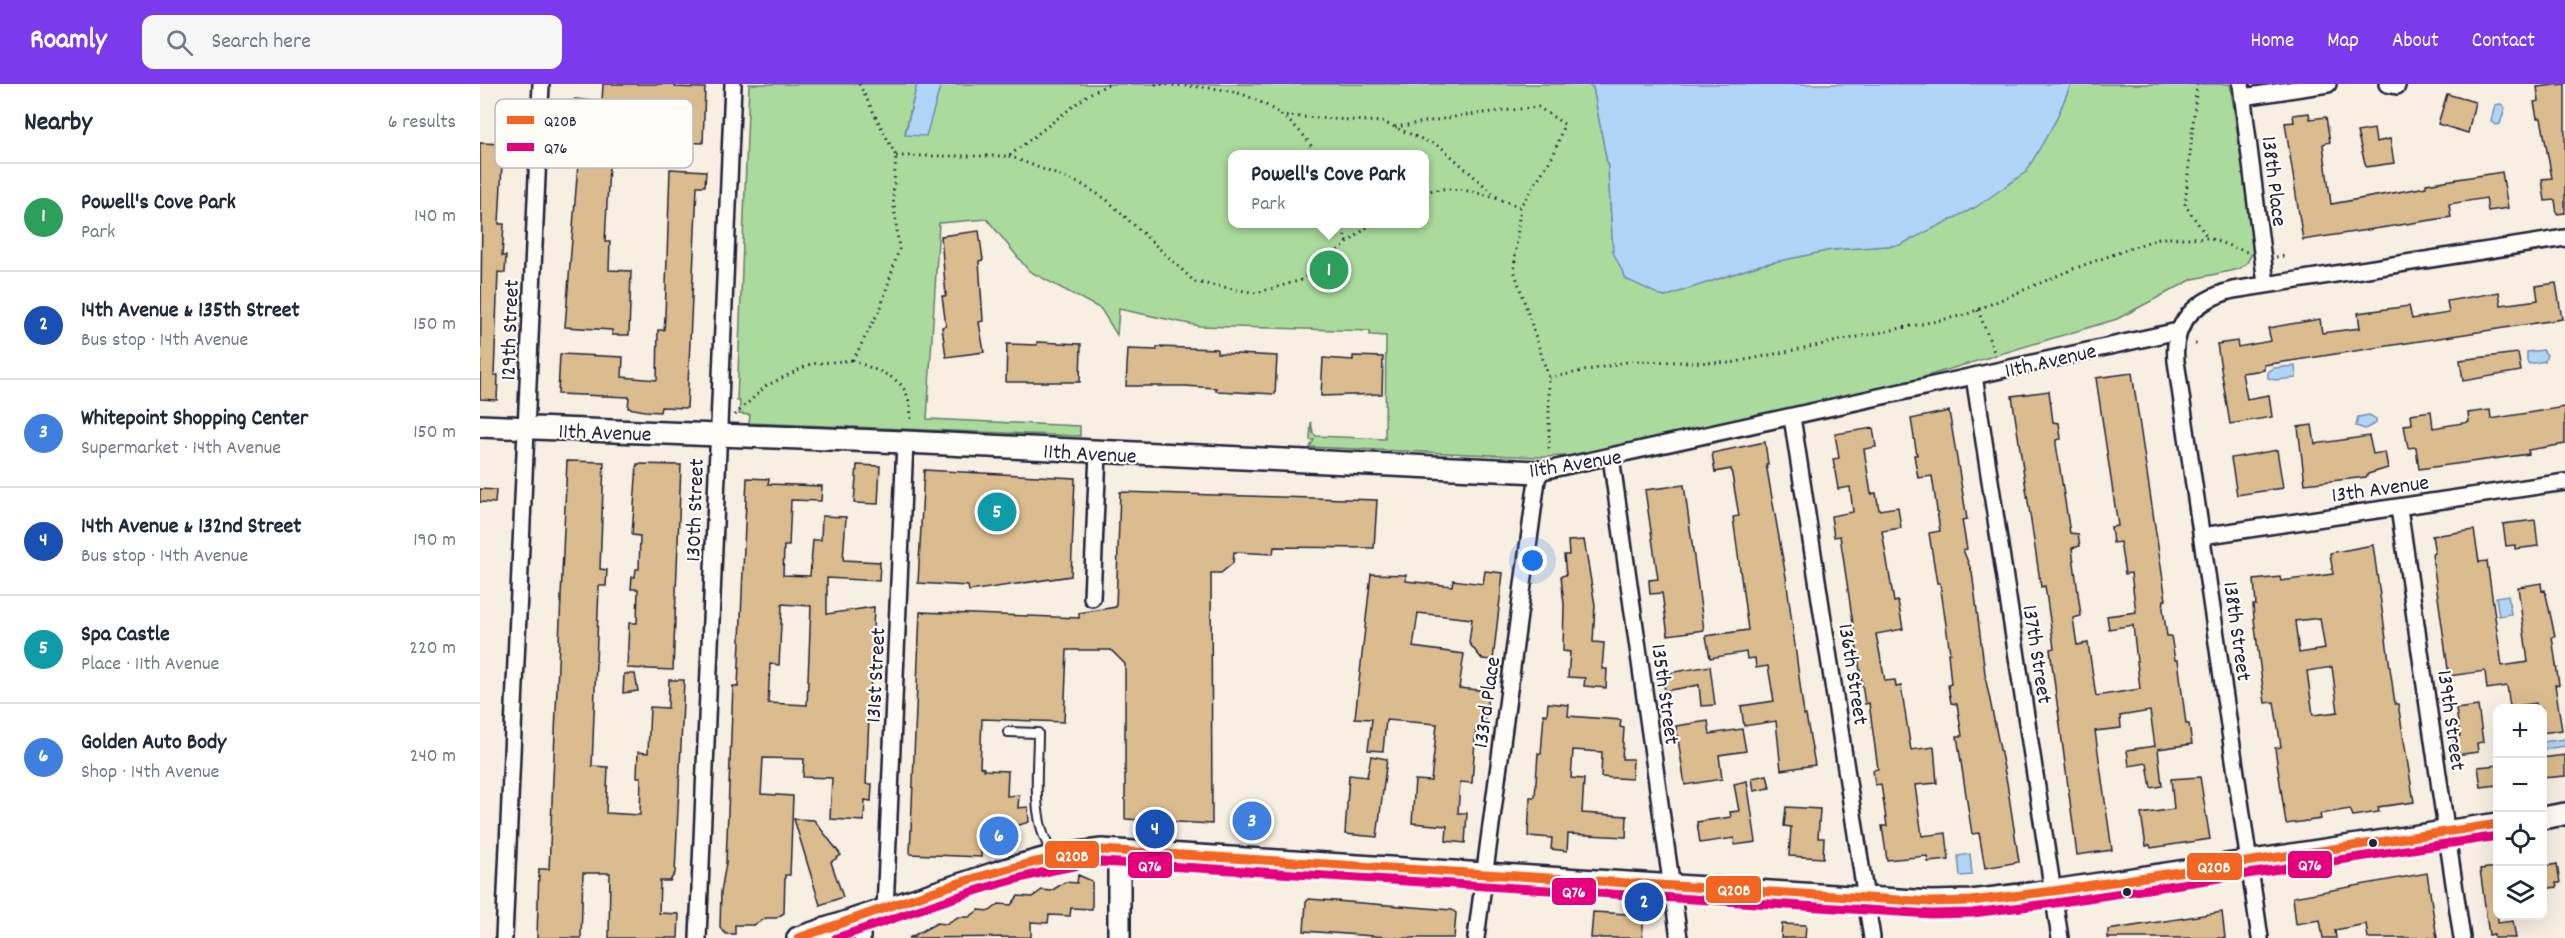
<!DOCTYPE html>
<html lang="en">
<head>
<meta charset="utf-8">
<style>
	body { margin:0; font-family:Dekko,sans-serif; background:#f6f6f7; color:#1f2937 }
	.controls { position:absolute; right:18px; bottom:18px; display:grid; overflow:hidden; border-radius:12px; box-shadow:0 6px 24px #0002 }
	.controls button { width:54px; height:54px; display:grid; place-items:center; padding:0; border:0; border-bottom:2px solid #e0e1e3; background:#fff; color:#1f2937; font:30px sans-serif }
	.you { position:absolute; left:1053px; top:477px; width:21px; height:21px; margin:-15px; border:4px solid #fff; border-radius:50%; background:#1a73e8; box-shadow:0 0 0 9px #1a73e833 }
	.badge { display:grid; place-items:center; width:39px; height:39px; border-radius:50%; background:#7c3aed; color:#fff; font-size:20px; font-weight:700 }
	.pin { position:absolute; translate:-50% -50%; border:3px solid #fff; box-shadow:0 2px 6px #0006 }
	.popup { position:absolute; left:748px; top:66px; width:201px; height:78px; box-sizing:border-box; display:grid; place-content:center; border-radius:12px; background:#fff; filter:drop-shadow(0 2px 4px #0005); font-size:20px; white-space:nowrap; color:#747a83 }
	.popup b { font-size:22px; color:#1f2937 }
	.popup::after { content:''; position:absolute; left:50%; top:100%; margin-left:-12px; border:12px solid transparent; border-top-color:#fff }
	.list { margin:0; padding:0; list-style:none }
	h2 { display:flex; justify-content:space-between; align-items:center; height:78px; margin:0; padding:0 24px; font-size:26px }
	h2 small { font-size:20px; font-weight:400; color:#747a83 }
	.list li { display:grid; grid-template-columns:39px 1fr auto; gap:18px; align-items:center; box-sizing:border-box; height:108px; padding:0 24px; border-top:2px solid #e0e1e3 }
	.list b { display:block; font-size:22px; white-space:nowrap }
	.list p { margin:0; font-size:20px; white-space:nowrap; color:#747a83 }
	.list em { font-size:20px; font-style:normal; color:#747a83 }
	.icon { flex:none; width:33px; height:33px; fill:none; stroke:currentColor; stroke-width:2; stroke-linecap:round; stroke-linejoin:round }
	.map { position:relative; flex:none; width:2085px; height:854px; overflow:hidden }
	header { display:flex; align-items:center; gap:36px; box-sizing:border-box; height:84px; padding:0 30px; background:#7c3aed; color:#fff }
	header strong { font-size:28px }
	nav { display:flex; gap:33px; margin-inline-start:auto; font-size:21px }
	.search { width:420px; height:54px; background:#f6f6f7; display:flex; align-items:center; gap:15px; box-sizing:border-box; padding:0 21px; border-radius:12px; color:#747a83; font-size:22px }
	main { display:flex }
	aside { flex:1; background:#fff }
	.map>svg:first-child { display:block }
	.green { fill:#abdb9c; stroke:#667e6c; stroke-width:1.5; fill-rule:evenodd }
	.water { fill:#b0d5f9; stroke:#778dad; stroke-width:1.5 }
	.building { fill:#dbbc8e; stroke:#22223b; stroke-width:1.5; fill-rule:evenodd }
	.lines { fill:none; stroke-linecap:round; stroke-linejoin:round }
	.lane-casing { stroke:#22223b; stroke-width:12 }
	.street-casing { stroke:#22223b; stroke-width:20 }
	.secondary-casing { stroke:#22223b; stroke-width:26 }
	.path { stroke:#22223b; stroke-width:3; stroke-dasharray:1.5 4.5; stroke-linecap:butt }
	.lane { stroke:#fdfcf7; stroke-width:8 }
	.street { stroke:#fdfcf7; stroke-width:15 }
	.secondary { stroke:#fdfcf7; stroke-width:21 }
	.bus-1-casing { stroke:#fdfcf7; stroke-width:14 }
	.bus-2-casing { stroke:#fdfcf7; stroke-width:14 }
	.bus-1 { stroke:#f26522; stroke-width:9 }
	.bus-2 { stroke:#e5007d; stroke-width:9 }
	.bus-dot { fill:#22223b; stroke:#fdfcf7; stroke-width:2 }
	.labels { text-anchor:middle; stroke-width:4.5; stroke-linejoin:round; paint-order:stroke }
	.street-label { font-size:22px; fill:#22223b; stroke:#fdfcf7 }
	.key { fill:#fdfcf7; stroke:#bbbbbf; stroke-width:1.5 }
	.key-label { font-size:16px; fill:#22223b }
	.line-badge { stroke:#fdfcf7; stroke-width:2 }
	.badge-label { font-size:16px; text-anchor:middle; font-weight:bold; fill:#fff }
</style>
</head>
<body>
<header>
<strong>Roamly</strong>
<div class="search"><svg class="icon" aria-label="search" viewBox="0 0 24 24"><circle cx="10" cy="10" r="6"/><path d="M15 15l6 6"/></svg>Search here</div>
<nav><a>Home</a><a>Map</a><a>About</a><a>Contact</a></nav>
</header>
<main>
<aside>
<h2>Nearby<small>6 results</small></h2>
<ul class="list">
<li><span class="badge" style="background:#2e9e5b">1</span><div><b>Powell's Cove Park</b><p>Park</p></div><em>140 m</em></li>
<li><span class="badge" style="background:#1a4fb4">2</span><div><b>14th Avenue &amp; 135th Street</b><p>Bus stop · 14th Avenue</p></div><em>150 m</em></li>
<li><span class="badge" style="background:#3f7fe0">3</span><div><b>Whitepoint Shopping Center</b><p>Supermarket · 14th Avenue</p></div><em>150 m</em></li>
<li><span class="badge" style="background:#1a4fb4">4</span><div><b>14th Avenue &amp; 132nd Street</b><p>Bus stop · 14th Avenue</p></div><em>190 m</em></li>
<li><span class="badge" style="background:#0f9aa8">5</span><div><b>Spa Castle</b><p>Place · 11th Avenue</p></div><em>220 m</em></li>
<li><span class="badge" style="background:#3f7fe0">6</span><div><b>Golden Auto Body</b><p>Shop · 14th Avenue</p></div><em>240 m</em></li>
</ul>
</aside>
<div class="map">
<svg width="2085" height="854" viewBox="0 0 2085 854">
	<rect width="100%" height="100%" fill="#f6efe2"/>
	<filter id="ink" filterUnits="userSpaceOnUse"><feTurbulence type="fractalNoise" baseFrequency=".0167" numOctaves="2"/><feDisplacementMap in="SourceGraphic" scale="12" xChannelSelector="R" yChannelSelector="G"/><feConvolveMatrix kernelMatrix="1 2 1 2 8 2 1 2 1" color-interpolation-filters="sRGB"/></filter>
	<g filter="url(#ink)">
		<path class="green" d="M269,0H437L425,49L446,50L461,0H1106L1113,3L1128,84L1133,168L1184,213L1280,181L1351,166L1420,161L1575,38L1591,0H1750L1773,153V167L1767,179L1759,185L1713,195L1637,235L1410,303L1114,371L1059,373L830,363L834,356H830L831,338L833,349L836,352L905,355L906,252L890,251V247L719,242L639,225L637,251L621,225L549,187L507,135L459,139L447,335L600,342V352L269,339L270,331L259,330L260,317H257ZM753,70H945V140H753Z"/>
		<path class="water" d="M437,0H461L446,52L425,51Z
			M1106,0H1591L1575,38L1546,88L1496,123L1420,161L1351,166L1280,181L1184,213L1146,195L1133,168L1128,84L1113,3Z
			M2021,20L2025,24L2020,40L2015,41L2011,37L2015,21Z
			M2063,266L2067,271L2065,277L2049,280L2047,277V268Z
			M1815,282L1816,294L1795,296L1788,294V288L1794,284Z
			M1889,331L1896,335V339L1885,345L1876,342L1878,333Z
			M2028,511L2031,530L2019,532L2016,513Z
			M2085,655V662L2064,665L2063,658Z
			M1490,770L1492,791L1480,792L1478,772Z"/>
		<path class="building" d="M123,0H195V3L225,4L223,59L174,57L175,27L134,24L135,82H129L125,158H130L129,186L151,187L149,251H132V246L85,243L98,80H88L93,24L95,15L122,18Z
			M2085,0V129L2077,130L2075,116L2065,117L2062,95L2072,94L2061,34H2057L2054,18L2059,17L2057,3Z
			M1967,10L1995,18L1988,49L1958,40Z
			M1829,29L1830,35L1846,33L1850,58L1843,60L1851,120L1946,103V100L2022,88L2028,124L2008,127L2006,114L1969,120L1971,133L1823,156L1805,39L1814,38L1813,31Z
			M18,43L35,44V58L17,57Z
			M1894,45L1896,58L1910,55L1914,79L1886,83L1877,48Z
			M0,59L23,60L19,140H24L22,172H26L25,189L18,188L14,291H18L17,316L0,315L2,130H0Z
			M160,65L186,66V81H159Z
			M190,85L226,87L225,102H217L207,324L181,323L180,328L165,327L148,324L149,313L78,310L80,270L143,273L142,293L177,296L178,246H184L185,233Z
			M499,147L503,176L499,177L503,237L499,238L504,268L466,273L462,243L466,242L462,212H466L461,152Z
			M2076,199L2082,235L1784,281V286L1762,289L1767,315L1789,311L1792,333L1750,340L1737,260L1757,257L1758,263L1791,257L1788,244L1840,235L1842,249L1880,244L1878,229L1929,222L1932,235L1969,229L1967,217L2019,208L2021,221L2058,216L2056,202Z
			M557,258L601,260L600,298H526L527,260L557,261Z
			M677,263L737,265V269L797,272L795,310L736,307V304L705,302H646L648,265L677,266Z
			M2038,269L2041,287L1983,297L1980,276Z
			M873,272L903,273L902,310L841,312L843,274L873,276Z
			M1652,289L1686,516H1684L1683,525L1687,552H1691L1695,576H1698L1706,640H1709L1712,660L1678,665L1682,702L1671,704L1667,679L1649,682L1647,666L1675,662L1670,627L1640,632L1641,644L1615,647L1632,766L1597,771L1570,565L1574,564L1565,502L1561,503L1532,312L1569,307L1573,338L1579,339L1581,355L1576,356V360L1590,449L1598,450L1600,462L1592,464L1601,532L1593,534L1597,561L1608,559L1616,612L1660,605L1653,541L1629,545L1627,532L1656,528L1651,489L1645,490L1640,458L1633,459L1631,443L1638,442L1616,294Z
			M2085,323V360L2048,366L2049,370L1939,385L1936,363L1928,364L1924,341L1932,340L1931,330L1951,327L1953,344L1989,338L1988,329L2010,326L2011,335Z
			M1469,327L1487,435L1482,436L1487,465L1483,466L1492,488L1506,597L1527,699L1539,778L1505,784L1499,749L1492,750L1477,652H1482L1477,620L1471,619L1468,601L1471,600L1468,569H1470L1460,499H1457L1449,449L1460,447L1452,392L1438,394L1434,371H1437L1431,335Z
			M1832,341L1835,360L1889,352L1893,370L1905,368L1908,384L1888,390L1886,393L1825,400L1818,343Z
			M1393,344L1396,363L1384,365L1391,410L1396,409L1399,426L1418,423L1421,444L1402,447L1414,518L1418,517L1423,545L1396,550L1405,597L1415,596L1416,603L1421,602L1431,666L1454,663L1457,699L1435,701L1442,752L1466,749L1469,776L1448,778L1447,772L1407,776L1402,742H1407L1401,700L1395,701L1393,686L1398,685L1389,619L1385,620L1360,452L1354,453L1351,432L1373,428L1370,403L1358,405L1353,375L1359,374L1355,350Z
			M1285,358L1288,380H1286L1306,493L1324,631H1326L1335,681L1301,686L1296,637L1264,642L1261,622L1294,617L1288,582L1276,584L1275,574L1267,575L1266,568L1230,574L1226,552L1268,546L1253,433L1259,432L1251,385L1235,388L1232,369Z
			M1797,366L1803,404L1757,411L1751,374Z
			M87,377L124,378L120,485L127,486L126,502H119L112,682L128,683L126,729L160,731L161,693H157L158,668L168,669L170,623L188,624L189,596H204L195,789L190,797H180L179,829L199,830L198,854H129L130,789H103L101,854H57L59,785H69Z
			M157,380L201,381L193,586L147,584L149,539H157L158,505H151L152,493H155L156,485H159L160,452L152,451Z
			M377,381L400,382L398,420L374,419Z
			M444,386L595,394L591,492L489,507L488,502L438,499Z
			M267,394L289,395L288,400L342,402L341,417L311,416L309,462H304L303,491L330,492L333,456H341L342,432L366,433L363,476L400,478L399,497L347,494V530L394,523L386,700H392L391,717L385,716L384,737L350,735L352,694L323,693L324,675L283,674L281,710L313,712L310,791H305L304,829L296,834H286L274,841H255V850H246L240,844L241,808L246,779L253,602L258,603ZM302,520L331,522L327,621L288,619L290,580L299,581Z
			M1204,401L1224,546L1188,551L1182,509L1170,510L1169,496L1178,495L1165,406Z
			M0,405L16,406L15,419L0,418Z
			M640,408L897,416L894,464L794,463L793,470L754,468L753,479L741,489H731L732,740L645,735V580L631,566H587L584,638L502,635L500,683L504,684V686L528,687L527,712L539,711L538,724L548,723L549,738L502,752L501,773L430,770L440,528L599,534V529L636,523Z
			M2055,436L2058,462L2035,465V461L2026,462L2023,440Z
			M1994,446L1999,478L2007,477L2022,582L2048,578L2038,503L2061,499L2062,507L2065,506L2075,552L2072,553L2079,601H2075L2082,646L2062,649V624H2057L2056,619L2030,623L2027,602L2007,605L2005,587L1969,592L1952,470L1955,469L1952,452Z
			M1104,456L1115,521L1113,558L1124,559L1122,585H1127L1126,604L1104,602L1105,594L1088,593L1090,568L1083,567L1084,520L1081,492L1086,491L1084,471H1089L1088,457Z
			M1893,461L1915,620H1918L1934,718L1898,723L1899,728L1873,732L1870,725L1840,730L1841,735L1806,740L1795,664L1801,663L1794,618L1785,619L1781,590L1774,535L1773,521H1776L1774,496L1800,493L1801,497L1853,490L1850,469ZM1840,534L1845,565L1819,569L1815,537ZM1852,583L1858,628L1833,631L1827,587Z
			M1005,487L1023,489L1013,576L1002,575L989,559L992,535L938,529L933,563L984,570L979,604L1008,607L1005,644L996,643L992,699L980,698L978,729H987L985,759L966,757L967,742L932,739L935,696L951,697L957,640L906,636L903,667L888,666L892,635L875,634L891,490L926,491V497L972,502L973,496L1003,500Z
			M1230,582L1235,621L1221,622L1219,601L1185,607L1182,590Z
			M144,590H155L158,607L143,609Z
			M1068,619L1089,621L1088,632L1141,636L1140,643L1144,644L1142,675H1153L1152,695L1121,693L1122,668L1093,666L1091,694L1104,695L1102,729L1147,732L1146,753L1088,750L1087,767L1071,765L1072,754L1048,752L1050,713H1055L1058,669L1061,670L1064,630L1067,631Z
			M1998,622L2003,658L1997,659L1998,668L1976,671L1973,653L1980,652L1976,625Z
			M1228,637L1230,650L1262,645L1266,667L1239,671L1242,695L1205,701L1196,642Z
			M2085,671V692L2062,694V674Z
			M891,672L907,675L897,753L865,750L869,691L887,693Z
			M2018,681V701L2001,703L1998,683Z
			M1287,691L1290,704L1274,707L1272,694Z
			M1720,693L1730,755L1671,764L1670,761L1666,762L1661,730L1694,725L1691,695Z
			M1267,697L1276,758L1255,761L1254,754L1220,759L1217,738L1251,733L1250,728L1259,727L1254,700Z
			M1306,723L1340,725L1338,754H1344L1343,774L1309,772L1311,743L1304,742Z
			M314,735L334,736L361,771L351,778L363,813L340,821Z
			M2077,780L2080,799H2076L2077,803L2062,805V783Z
			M2018,783V839L2033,837L2036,854H2014V850L2009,851L2000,785Z
			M1947,789L1957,854H1888L1886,840L1855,846L1856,854H1843L1840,836L1816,840L1813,813Z
			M598,791L612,797V825L591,824L590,832L569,831L568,839L551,838V853L429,854L457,839L466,840L478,833H489L499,826L510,827L519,820L531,821L538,812L552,813L562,806L571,807L585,798L597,799Z
			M829,815L972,826L976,829L974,854H921L824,847L826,818Z
			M1113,828L1164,831L1162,854H1111Z
			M1742,828L1745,854H1628V846Z
			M1302,840L1326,841L1325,854H1301Z"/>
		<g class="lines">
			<defs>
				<path id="lane" d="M528,648L558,649C558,689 550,737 573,770"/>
				<path id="street" d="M1761,0L1786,200
					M1907,0L1917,2
					M1763,13L1848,0
					M1494,292L1580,854
					M1312,333L1392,854
					M1131,373L1199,854
					M1919,424L1982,854
					M1722,452L2085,398
					M612,514L618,369
					M405,826L425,358
					M24,854L61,0
					M218,854L253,0
					M382,854V833
					M996,854L1058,388L1698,247
					M1780,854L1696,277C1692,238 1716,216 1753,206L2085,154"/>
				<path id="secondary" d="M0,342L425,358L1058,388
					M2062,734L2085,730
					M318,854L531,784L574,772L622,766L1451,818L1491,817L1573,807L2018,740
					M639,854V767"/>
			</defs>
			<use href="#lane" class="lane-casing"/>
			<use href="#street" class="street-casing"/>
			<use href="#secondary" class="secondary-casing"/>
			<path class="path" d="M379,0L416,72L413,113L419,165L401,223L373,276C411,294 431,292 431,339
				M675,0C701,2 729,2 754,8C782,14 825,43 835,70
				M1717,0L1705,121L1728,154
				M806,32L903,38L962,64L1018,114
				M915,43L986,31L1058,23L1084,40L1074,70L1040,123L1034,186L1069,294V369
				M416,72H529L609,10L629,0
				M529,72L601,100L626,115L715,198L776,209L822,196L891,140
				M945,108C974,99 1013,112 1040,123
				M860,140L868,160
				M1796,173L1806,172
				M1498,226L1516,273
				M1715,260H1720
				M1069,294L1152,277L1251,279L1485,231L1593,185L1679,154H1728L1767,168
				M255,331L286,302L330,280L373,276"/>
			<use href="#lane" class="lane"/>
			<use href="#street" class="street"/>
			<use href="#secondary" class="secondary"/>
			<defs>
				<path id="bus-1" d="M318,854C417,821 518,779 622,766L1451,818L1491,817L1573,807L2018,740"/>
				<path id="bus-2" d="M356,854C444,825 531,789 622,778L1451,830L1492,829L1575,819L2018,752"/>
			</defs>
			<use href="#bus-1" class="bus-1-casing"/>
			<use href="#bus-2" class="bus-2-casing"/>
			<use href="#bus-1" class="bus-1"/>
			<use href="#bus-2" class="bus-2"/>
		</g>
	</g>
	<g class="bus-dot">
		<circle cx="1893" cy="759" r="5"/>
		<circle cx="1647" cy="808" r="5"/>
	</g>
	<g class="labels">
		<g class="street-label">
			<text transform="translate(1796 97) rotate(83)" y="8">138th Place</text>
			<text transform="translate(28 246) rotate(-88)" y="8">129th Street</text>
			<text transform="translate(1570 275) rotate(-13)" y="8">11th Avenue</text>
			<text transform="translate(125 347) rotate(2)" y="8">11th Avenue</text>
			<text transform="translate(610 368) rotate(3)" y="8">11th Avenue</text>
			<text transform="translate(1095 378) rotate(-9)" y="8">11th Avenue</text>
			<text transform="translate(1900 403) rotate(-8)" y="8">13th Avenue</text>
			<text transform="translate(213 426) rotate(-88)" y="8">130th Street</text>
			<text transform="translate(1759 547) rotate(82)" y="8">138th Street</text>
			<text transform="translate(1559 570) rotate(81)" y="8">137th Street</text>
			<text transform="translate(1375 590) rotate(81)" y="8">136th Street</text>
			<text transform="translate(394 591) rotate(-87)" y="8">131st Street</text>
			<text transform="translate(1187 610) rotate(82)" y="8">135th Street</text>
			<text transform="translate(1005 618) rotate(-82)" y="8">133rd Place</text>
			<text transform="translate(1973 636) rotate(82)" y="8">139th Street</text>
		</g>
	</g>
	<rect x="15" y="15" width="198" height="69" rx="9" class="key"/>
	<rect x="27" y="32" width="27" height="8" fill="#f26522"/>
	<rect x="27" y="59" width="27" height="8" fill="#e5007d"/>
	<g class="key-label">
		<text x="64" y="42">Q20B</text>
		<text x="64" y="69">Q76</text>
	</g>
	<g class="line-badge">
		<rect x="564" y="756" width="56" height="29" rx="6" fill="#f26522"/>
		<rect x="1807" y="766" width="46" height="29" rx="6" fill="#e5007d"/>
		<rect x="647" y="767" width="46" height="28" rx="6" fill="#e5007d"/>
		<rect x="1706" y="768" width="57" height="29" rx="6" fill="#f26522"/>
		<rect x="1225" y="791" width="57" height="29" rx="6" fill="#f26522"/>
		<rect x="1071" y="793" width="46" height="29" rx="6" fill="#e5007d"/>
	</g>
	<g class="badge-label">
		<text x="592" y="777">Q20B</text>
		<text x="1830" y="786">Q76</text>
		<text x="670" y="787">Q76</text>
		<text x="1734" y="788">Q20B</text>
		<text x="1254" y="811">Q20B</text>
		<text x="1094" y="813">Q76</text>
	</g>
</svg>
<div class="controls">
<button>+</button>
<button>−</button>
<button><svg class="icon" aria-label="locate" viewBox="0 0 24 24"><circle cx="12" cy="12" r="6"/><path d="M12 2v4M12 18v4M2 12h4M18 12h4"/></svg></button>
<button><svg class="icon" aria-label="layers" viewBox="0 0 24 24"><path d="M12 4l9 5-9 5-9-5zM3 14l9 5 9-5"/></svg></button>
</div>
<div class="you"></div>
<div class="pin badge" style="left:849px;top:186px;background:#2e9e5b">1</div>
<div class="popup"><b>Powell's Cove Park</b>Park</div>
<div class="pin badge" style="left:1164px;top:818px;background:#1a4fb4">2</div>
<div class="pin badge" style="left:772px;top:737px;background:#3f7fe0">3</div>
<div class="pin badge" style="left:675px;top:745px;background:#1a4fb4">4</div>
<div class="pin badge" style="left:517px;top:428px;background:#0f9aa8">5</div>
<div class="pin badge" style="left:519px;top:752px;background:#3f7fe0">6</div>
</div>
</main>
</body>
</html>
